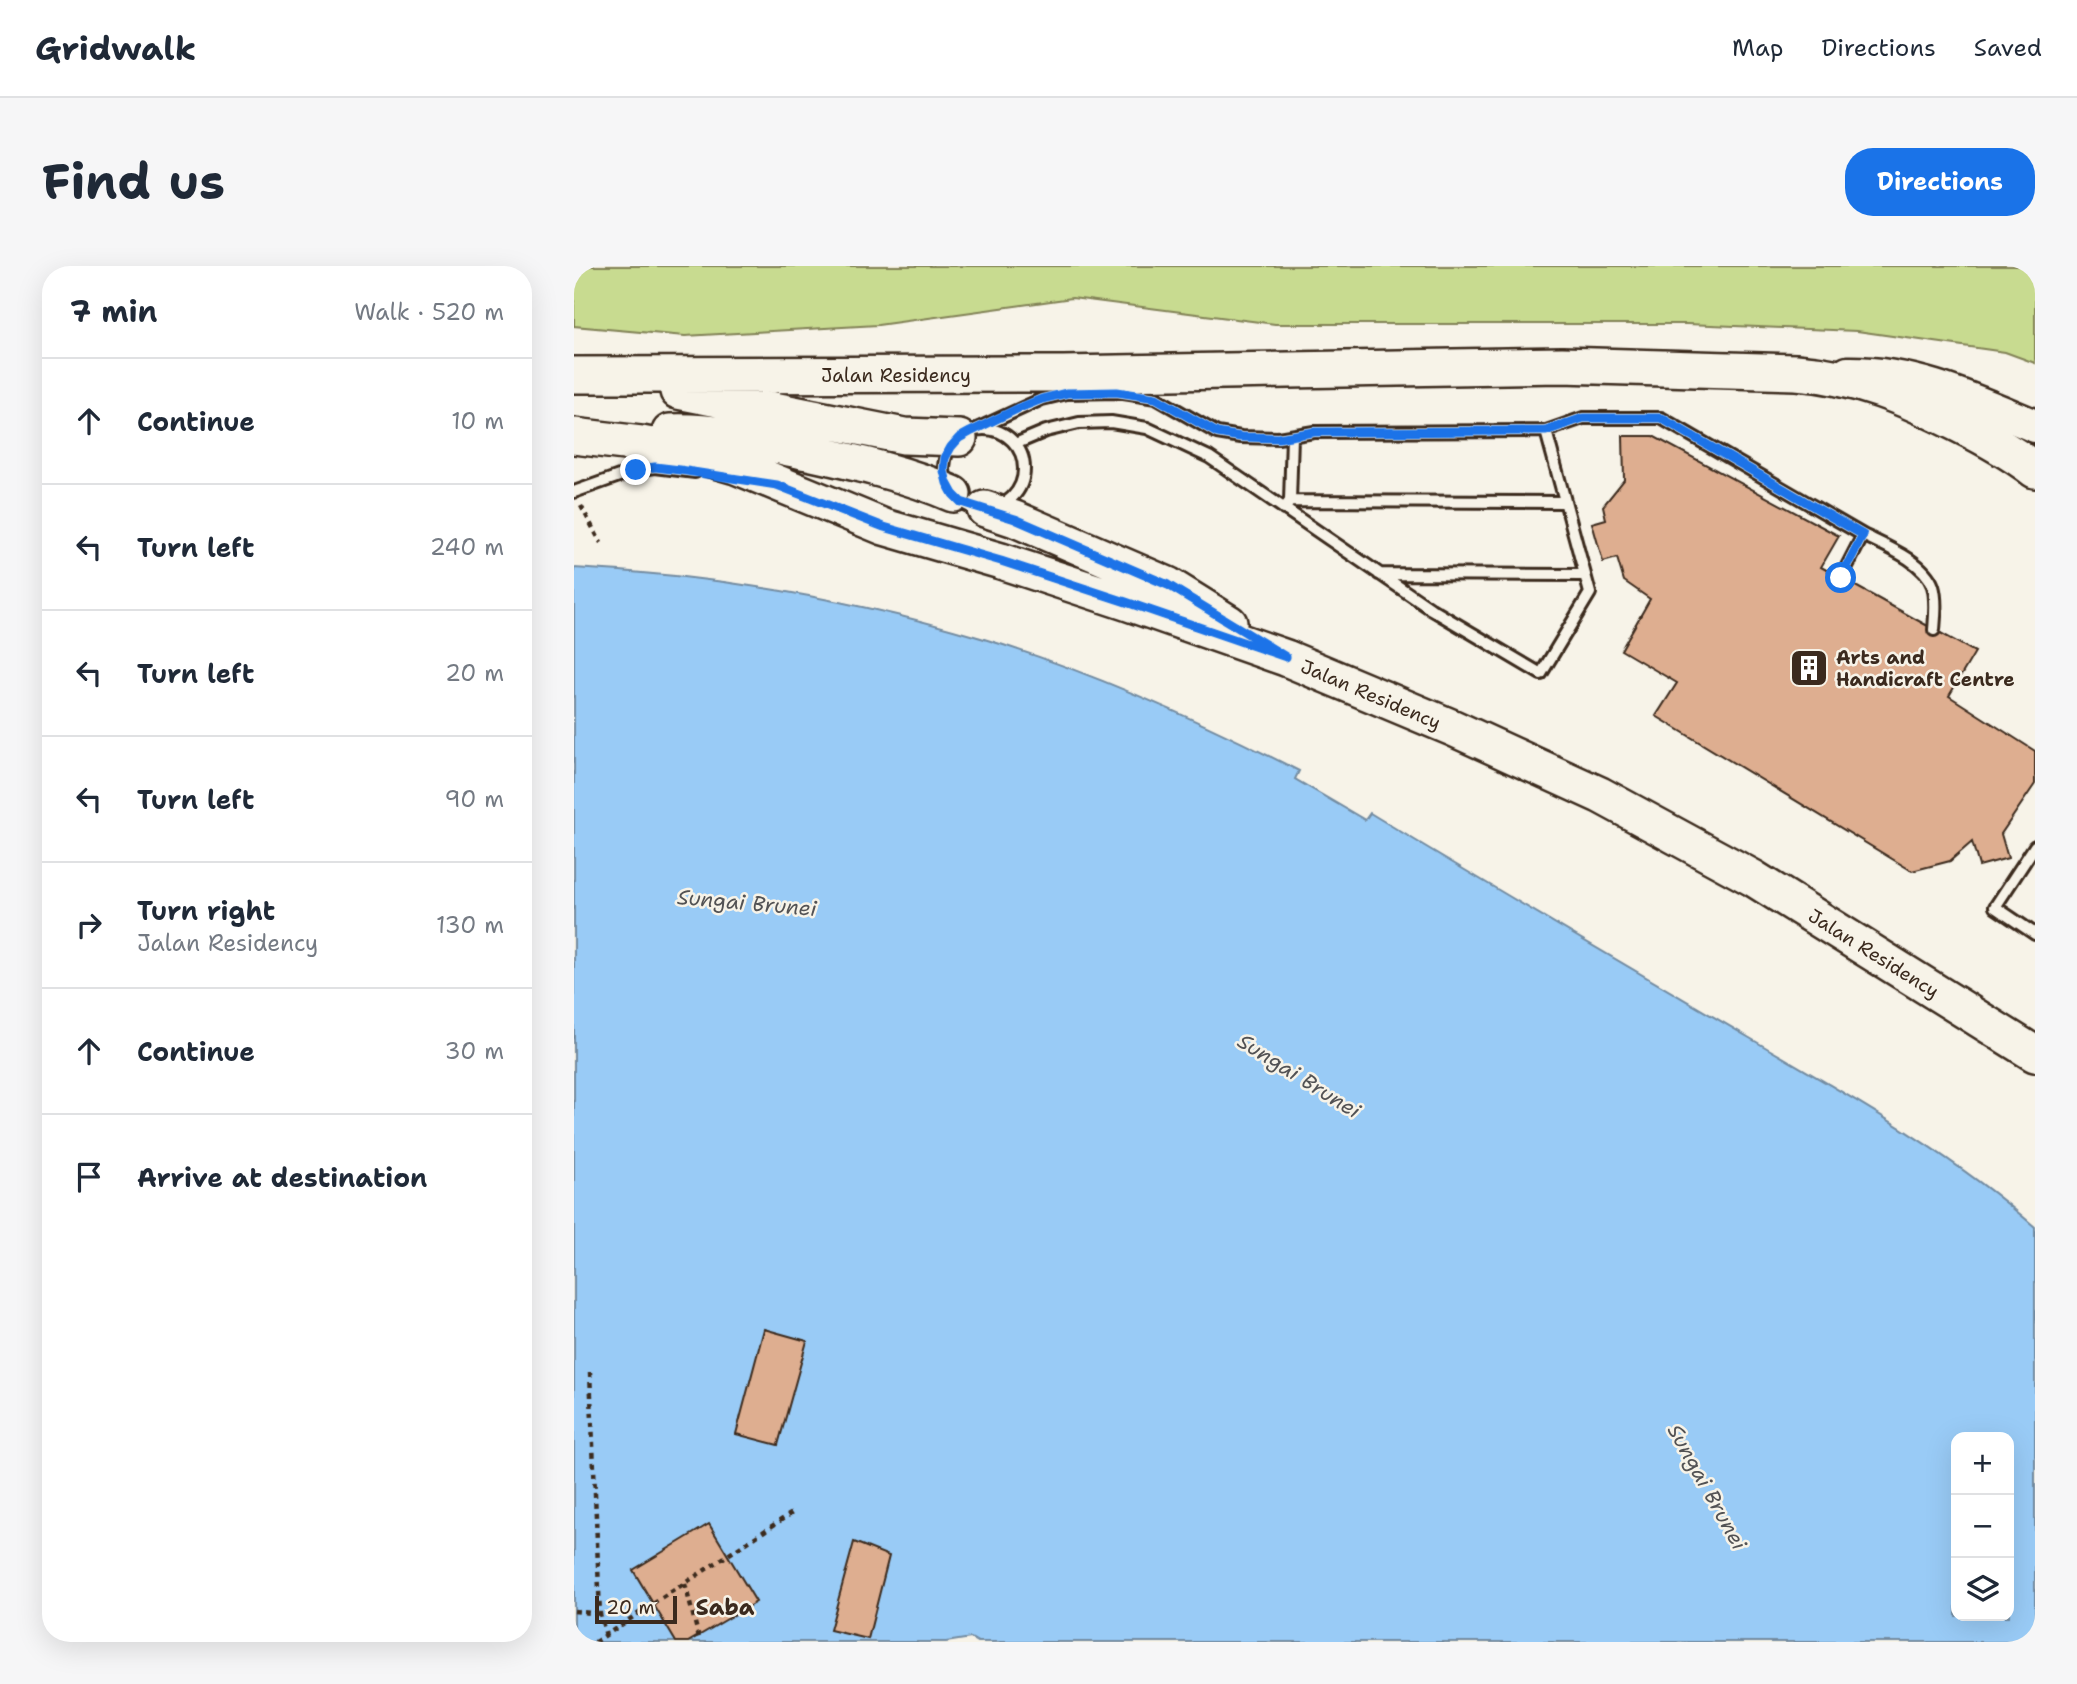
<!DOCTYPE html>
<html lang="en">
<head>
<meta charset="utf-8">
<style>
	body { margin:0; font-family:"Shantell Sans",sans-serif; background:#f6f6f7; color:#1f2937 }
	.controls { position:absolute; right:21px; bottom:21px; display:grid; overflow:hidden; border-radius:14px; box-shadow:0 7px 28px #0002 }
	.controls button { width:63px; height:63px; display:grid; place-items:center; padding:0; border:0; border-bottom:2px solid #e0e1e3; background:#fff; color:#1f2937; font:35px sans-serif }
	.scale { position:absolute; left:21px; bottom:18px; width:82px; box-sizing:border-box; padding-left:7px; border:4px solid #3b2a1e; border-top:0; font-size:19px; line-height:24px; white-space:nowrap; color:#3b2a1e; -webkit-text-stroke:5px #f7f3e8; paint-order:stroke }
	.stop { position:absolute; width:21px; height:21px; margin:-16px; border:5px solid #1a73e8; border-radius:50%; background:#fff }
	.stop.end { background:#1a73e8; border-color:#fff; box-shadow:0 2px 7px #0008 }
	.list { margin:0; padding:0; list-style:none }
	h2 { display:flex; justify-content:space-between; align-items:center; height:91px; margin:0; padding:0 28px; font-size:30px }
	h2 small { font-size:23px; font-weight:400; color:#747a83 }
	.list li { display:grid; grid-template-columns:46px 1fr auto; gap:21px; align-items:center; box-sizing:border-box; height:126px; padding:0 28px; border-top:2px solid #e0e1e3 }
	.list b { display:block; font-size:26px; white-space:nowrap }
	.list p { margin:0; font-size:23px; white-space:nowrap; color:#747a83 }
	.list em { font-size:23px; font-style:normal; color:#747a83 }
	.icon { flex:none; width:38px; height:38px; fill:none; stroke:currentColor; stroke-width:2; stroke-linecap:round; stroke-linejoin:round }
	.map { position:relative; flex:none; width:1461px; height:1376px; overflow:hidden; border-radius:28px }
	header { display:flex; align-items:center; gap:42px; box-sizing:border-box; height:98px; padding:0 35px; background:#fff; border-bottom:2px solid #e0e1e3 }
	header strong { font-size:33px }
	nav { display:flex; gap:38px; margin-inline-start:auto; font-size:24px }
	.intro { display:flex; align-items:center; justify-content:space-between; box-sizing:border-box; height:168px; padding:0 42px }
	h1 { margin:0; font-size:49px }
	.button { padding:18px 32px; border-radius:28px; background:#1a73e8; color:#fff; font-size:24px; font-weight:700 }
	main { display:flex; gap:42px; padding:0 42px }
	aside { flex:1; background:#fff; border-radius:28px; box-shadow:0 7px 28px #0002 }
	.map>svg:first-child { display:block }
	.green { fill:#c8db90; stroke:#828257; stroke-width:2 }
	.water { fill:#99cbf6; stroke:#738ba0; stroke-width:2; fill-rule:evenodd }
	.building { fill:#deae90; stroke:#3b2a1e; stroke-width:2 }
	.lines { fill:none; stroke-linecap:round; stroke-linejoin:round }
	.lane-casing { stroke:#3b2a1e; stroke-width:16 }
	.secondary-casing { stroke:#3b2a1e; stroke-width:37 }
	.primary-casing { stroke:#3b2a1e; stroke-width:40 }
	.path { stroke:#3b2a1e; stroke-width:4.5; stroke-dasharray:5 5; stroke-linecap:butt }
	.lane { stroke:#f7f3e8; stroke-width:10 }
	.secondary { stroke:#f7f3e8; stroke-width:32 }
	.primary { stroke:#f7f3e8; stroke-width:35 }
	.route { stroke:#1a73e8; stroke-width:9 }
	.labels { text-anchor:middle; stroke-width:5; stroke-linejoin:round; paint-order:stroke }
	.street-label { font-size:19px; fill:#3b2a1e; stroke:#f7f3e8 }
	.poi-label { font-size:19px; font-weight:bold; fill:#3b2a1e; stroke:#f7f3e8; text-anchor:start }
	.water-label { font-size:21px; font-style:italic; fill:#525254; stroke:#f7f3e8 }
	.quarter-label { font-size:23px; font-weight:bold; fill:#3b2a1e; stroke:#f7f3e8 }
</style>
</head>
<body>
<header>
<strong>Gridwalk</strong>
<nav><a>Map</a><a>Directions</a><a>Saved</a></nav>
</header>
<div class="intro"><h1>Find us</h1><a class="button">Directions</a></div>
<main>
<aside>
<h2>7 min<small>Walk · 520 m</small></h2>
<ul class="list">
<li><svg class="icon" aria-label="ahead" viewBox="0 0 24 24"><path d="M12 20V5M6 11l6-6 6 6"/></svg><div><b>Continue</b></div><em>10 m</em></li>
<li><svg class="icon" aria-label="left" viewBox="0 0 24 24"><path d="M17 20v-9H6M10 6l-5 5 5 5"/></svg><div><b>Turn left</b></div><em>240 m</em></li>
<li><svg class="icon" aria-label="left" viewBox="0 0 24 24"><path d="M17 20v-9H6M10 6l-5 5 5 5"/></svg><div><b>Turn left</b></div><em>20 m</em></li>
<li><svg class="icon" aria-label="left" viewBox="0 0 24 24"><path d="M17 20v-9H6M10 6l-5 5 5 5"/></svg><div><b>Turn left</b></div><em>90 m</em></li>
<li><svg class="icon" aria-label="right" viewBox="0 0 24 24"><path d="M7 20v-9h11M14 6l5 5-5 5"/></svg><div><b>Turn right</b><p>Jalan Residency</p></div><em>130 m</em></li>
<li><svg class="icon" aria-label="ahead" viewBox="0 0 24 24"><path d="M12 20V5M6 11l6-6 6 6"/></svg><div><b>Continue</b></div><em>30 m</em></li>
<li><svg class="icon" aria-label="arrive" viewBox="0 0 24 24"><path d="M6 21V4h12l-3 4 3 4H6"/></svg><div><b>Arrive at destination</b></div></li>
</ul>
</aside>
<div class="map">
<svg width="1461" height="1376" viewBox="0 0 1461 1376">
	<rect width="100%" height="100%" fill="#f7f3e8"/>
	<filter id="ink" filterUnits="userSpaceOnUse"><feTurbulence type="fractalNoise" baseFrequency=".0143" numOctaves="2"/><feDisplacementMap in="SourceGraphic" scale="14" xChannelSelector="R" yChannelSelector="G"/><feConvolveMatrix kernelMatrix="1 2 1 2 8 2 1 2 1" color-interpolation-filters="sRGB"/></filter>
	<g filter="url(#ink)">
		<path class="green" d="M0,0H1461V97L1431,86L1283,65L1113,58H701L498,32L304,59L111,70L0,60Z"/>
		<path class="water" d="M0,302C137,309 275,332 407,372C517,405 623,453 725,505L721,513L791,554L796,547C921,623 1048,697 1174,771C1273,829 1375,885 1461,961V1376H404L397,1372L372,1376H0ZM1382,1171H1435V1350H1382Z"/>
		<path class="building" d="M1049,170H1079L1265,270L1247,301L1401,386L1375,430L1461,485V518L1427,568L1434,592L1405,600L1398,576L1376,595L1338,605L1082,450L1103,417L1047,384L1076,333L1050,315L1043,292L1029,296L1018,257L1032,253L1029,240L1050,214Z
			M190,1063L233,1075L204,1179L162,1168Z
			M135,1258L182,1336L114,1376H102L59,1304Z
			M280,1276L315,1290L294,1373L256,1364Z"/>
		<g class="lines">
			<defs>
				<path id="lane" d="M370 203a40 40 0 1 1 80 0a40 40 0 1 1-80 0Z
					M972,165L1009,152H1087L1289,269
					M396,166L468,133L493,127L543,126L582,132L643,167L667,171L704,172L740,166L972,165L1016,327L967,408L857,343L635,191L573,162L537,156L505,157L472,165L441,178
					M0,226L62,204L81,201L121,206
					M716,235L718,170
					M710,243L716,235L991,236
					M805,308L1011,309
					M1267,312L1289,269C1311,280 1350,295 1359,320C1363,334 1361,350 1360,364
					M1461,580L1421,641L1461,668"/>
				<path id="secondary" d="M1274,107C1340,106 1401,135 1461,160"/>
				<path id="primary" d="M0,109L489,108L988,99L1222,106C1282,110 1333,132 1386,159C1414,173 1436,185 1461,204
					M104,125L330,170L385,172
					M96,166C141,164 186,176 229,185C279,196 331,207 379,228
					M0,170L67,178L124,189L162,200L310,261L427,295L552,336L712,392L879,462L1026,529L1179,612L1461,788
					M411,243L441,253L594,319L655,357"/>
			</defs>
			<use href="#lane" class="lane-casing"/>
			<use href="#secondary" class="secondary-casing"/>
			<use href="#primary" class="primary-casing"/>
			<path class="path" d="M7,240L27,277
				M16,1106L26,1348L32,1370
				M111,1318L126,1376
				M0,1345L26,1348
				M21,1376L218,1247"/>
			<use href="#lane" class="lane"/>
			<use href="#secondary" class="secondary"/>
			<use href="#primary" class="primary"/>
		</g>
	</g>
	<g class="lines" filter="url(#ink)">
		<path class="route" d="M62,204L81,201L106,204L203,219L310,261L427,295L552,336L712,391L594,319L441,253L387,236L379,228L373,217L370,205L371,192L377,181L385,172L396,166L445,142L468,133L493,127L543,126L582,132L643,167L667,171L704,172L740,166L972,165L1009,152H1087L1289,269L1267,312"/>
	</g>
	<defs>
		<symbol id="building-square" viewBox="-11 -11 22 22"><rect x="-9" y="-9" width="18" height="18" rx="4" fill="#3b2a1e" stroke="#f7f3e8"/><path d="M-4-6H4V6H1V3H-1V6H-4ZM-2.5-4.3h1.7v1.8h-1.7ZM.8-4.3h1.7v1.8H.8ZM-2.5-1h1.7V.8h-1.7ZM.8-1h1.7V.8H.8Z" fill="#fff"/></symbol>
	</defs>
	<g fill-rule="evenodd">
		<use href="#building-square" x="1213" y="380" width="44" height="44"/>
	</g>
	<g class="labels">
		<g class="street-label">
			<text x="322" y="116">Jalan Residency</text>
			<text transform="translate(797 428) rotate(23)" y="7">Jalan Residency</text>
			<text transform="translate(1300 687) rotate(32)" y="7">Jalan Residency</text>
		</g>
		<g class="poi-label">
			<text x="1262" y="398">Arts and<tspan x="1262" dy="22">Handicraft Centre</tspan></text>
		</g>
		<g class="water-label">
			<text transform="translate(173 637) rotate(5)" y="7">Sungai Brunei</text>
			<text transform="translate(725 810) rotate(32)" y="7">Sungai Brunei</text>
			<text transform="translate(1133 1221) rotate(61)" y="7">Sungai Brunei</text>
		</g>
		<g class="quarter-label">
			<text x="151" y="1349">Saba</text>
		</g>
	</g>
</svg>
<div class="controls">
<button>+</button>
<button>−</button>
<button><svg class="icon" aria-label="layers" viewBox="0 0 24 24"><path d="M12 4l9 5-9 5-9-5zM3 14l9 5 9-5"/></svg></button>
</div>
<div class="scale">20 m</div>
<div class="stop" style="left:1267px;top:312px"></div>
<div class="stop end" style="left:62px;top:204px"></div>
</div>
</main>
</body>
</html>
